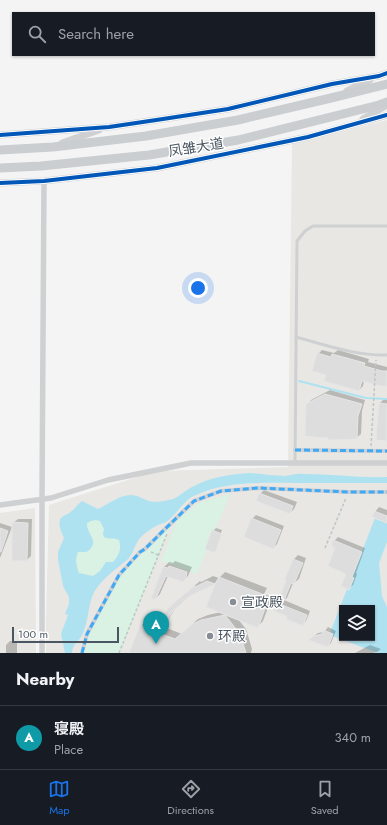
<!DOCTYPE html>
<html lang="en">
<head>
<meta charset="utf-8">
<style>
	body { margin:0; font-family:Jost,"Noto Sans SC",sans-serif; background:#20242c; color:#f1f3f6 }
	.controls { position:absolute; right:12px; bottom:12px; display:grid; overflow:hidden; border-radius:0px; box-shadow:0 1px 3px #0004 }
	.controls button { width:36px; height:36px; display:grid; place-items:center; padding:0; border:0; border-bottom:1px solid #363941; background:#171b24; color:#f1f3f6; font:20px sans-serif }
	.scale { position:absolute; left:12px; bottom:10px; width:107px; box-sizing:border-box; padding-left:4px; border:2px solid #4a5661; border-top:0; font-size:11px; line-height:14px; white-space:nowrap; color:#4a5661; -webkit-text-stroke:3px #fff; paint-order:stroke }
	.you { position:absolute; left:198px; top:288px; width:14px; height:14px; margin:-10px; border:3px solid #fff; border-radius:50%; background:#1a73e8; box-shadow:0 0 0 6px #1a73e833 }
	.badge { display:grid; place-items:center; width:26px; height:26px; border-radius:50%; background:#1a73e8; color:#fff; font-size:13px; font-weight:700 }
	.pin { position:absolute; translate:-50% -33px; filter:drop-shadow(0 1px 2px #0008) }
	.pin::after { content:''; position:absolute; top:21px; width:14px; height:12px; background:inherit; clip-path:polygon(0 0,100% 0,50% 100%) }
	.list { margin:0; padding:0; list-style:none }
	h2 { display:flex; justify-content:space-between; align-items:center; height:52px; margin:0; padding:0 16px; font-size:17px }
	h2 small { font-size:13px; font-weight:400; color:#9ea1a6 }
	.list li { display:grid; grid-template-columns:26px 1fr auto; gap:12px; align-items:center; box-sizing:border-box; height:64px; padding:0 16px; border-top:1px solid #363941 }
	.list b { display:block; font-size:15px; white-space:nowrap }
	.list p { margin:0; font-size:13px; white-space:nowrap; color:#9ea1a6 }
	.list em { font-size:13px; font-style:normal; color:#9ea1a6 }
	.icon { flex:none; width:22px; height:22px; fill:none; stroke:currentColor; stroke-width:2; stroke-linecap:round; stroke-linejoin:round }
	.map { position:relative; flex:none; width:387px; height:653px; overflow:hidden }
	.search { position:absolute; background:#171b24; box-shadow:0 1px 3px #0004; left:12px; right:12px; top:12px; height:44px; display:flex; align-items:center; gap:10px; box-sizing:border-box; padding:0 14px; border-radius:0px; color:#9ea1a6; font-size:15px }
	.sheet { height:116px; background:#171b24 }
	nav { display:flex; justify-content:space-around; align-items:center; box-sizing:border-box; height:56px; border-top:1px solid #363941; background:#171b24; font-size:11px; color:#9ea1a6 }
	nav a { display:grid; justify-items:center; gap:2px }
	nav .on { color:#1a73e8 }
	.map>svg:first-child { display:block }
	.commercial { fill:#e8e7e3; fill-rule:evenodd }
	.green { fill:#d9f2e3 }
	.water { fill:#aee2f0; fill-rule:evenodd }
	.shadow { fill:#0003; fill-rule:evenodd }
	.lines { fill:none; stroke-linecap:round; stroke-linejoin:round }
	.stream { stroke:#aee2f0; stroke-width:2 }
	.building { fill:#ddddde; stroke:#e5e6e7 }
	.path { stroke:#bcc7c4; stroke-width:1.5; stroke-dasharray:3 2; stroke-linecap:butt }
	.service { stroke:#ced0d2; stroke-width:3 }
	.pedestrian { stroke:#ced0d2; stroke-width:4 }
	.minor { stroke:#ced0d2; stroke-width:5.5 }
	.tertiary { stroke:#ced0d2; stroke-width:7 }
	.primary { stroke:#caced1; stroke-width:9 }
	.quiet { stroke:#3fa9f5; stroke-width:3; stroke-dasharray:6 3; stroke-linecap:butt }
	.cycleway-casing { stroke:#fff; stroke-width:6 }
	.cycleway { stroke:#0057b8; stroke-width:4 }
	.poi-dot { fill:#868d94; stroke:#fff; stroke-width:1.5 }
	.labels { text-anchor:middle; stroke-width:3; stroke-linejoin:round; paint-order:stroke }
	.street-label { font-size:14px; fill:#4a5661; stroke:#fff }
	.poi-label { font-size:14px; fill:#4a5661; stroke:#fff; text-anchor:start }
</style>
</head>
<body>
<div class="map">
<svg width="387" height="653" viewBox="0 0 387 653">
	<rect width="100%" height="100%" fill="#f4f4f4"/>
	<path class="commercial" d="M387,120V653H46V619L49,505L156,471L288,467L292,144ZM342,608H372V638H342Z
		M35,508L36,653H0V513Z"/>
	<path class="green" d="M230,494L197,574L161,561L177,520L199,503Z
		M96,520L100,521L104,529L103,534L109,539L115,538L119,540C122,549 119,555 113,562H106L100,571L93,576L79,573C76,566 75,559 78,552H85L90,550L93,543L92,536L89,532L87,528V523L91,521Z
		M173,521L119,653H82L87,634L119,575Z"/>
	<path class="water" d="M250,473C262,474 273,476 284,476C291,476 296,473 303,474C331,474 359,478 387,477V483C358,483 329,483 299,483C268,483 236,481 206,491C201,493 195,495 190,498C181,505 175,516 166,522C164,523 160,524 158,525C152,528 145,533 141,537C134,544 134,554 127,560C114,571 98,581 92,597C88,609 88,622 83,633C80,641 72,644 72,653H65L61,634L68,615L65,614L69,604V597L65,590L63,586L58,559V552L64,538C62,533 56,522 62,517C65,515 70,513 73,510C76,507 78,504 82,501L98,509C109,504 119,495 131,495C137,495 143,499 149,501C155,503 166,501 173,499C180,496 187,489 194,486C211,477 231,474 250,473ZM96,520L100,521L104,529L103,534L104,537C110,540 113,537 119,540C122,549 119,555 113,562H106L100,571L93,576L79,573C76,566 75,559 78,552C81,552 83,552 85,552C87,552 90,550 91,548C98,539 86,533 87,523L91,521Z
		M375,518L387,523V542L379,563L382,596L387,607V653H378L332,636L333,634L330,633L347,589H349L354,578L352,577ZM342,608H372V638H342Z"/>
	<path class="shadow" d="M322,350L334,353L338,350L369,359L368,362L387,367V385L364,381L363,386L359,390L327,374L318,354Z
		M330,390L365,400L362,411L361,434L356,438L329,437L307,405L311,400Z
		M384,399H387V440L380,403Z
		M264,490L297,502L294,509L290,513L260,494Z
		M379,507L387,510V521L375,512Z
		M256,515L284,526L277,544L273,548L252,519Z
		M18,519H32L31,556L27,560H13V523Z
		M0,523L12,527L0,558Z
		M216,528L222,530L215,549H217L214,551L213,531Z
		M338,537L365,548L356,573L357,574L353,585L349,588L347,573L334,541Z
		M298,555L306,558L299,579L294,583H293L287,598L284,600L310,611L306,621L303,624L289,615L278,603L280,601L287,581L286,580L294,559Z
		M175,561L192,567L188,576L183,581L168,576L160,594L155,599L152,598L164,567L169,562L173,563Z
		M225,572L267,588L264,594L272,597L263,621L257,627L238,619L246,629L252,649L251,653H130L141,626L146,620L158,625L169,608L200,581L201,582L213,576L219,578ZM217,582L221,612L208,615L198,619L182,634L164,627L176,607L190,595Z
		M328,627L336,631L331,643L328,646L310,639L318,633L324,632Z
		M10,641H17V653H6V645Z
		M370,645L381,649L377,652L373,653H355Z"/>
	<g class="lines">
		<path class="stream" d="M299,381L366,398L387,399"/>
	</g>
	<path class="building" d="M317,353L331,357L332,354L365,363L364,366L382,371H387V386H381L362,381L359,391L324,381L326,375L312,371Z
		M325,394L362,404L358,416L357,439L328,440V438L305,436L306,404Z
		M379,403L387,404V441L376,440Z
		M259,493L293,506L290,514L256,501Z
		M374,511L387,516V523L372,517Z
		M251,518L281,530L273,549L244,537Z
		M12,522L28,523L27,561H12Z
		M0,528L8,531L1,552H0Z
		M212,530L222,534L215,553L205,549Z
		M333,540L362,552L352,577L354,578L349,590L341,586L346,574L328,566L335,548L331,546Z
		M293,559L303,563L294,584L291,583L283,603L278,601L286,581H284Z
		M169,566L187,572L186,578L183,582L166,576L155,600L151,598L163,567L168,568Z
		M219,577L262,594L259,600L267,603L258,628L206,607L215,584L190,596L172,612L159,633L175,639L191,625L201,620L225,615L240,634L246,653H129L140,625L154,631L168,608L194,586L195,587L207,581L215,584Z
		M277,603L307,615L303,626L286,619L287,616L274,611Z
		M323,630L333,634L328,647L308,640L314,636L322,634Z"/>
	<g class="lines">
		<path class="path" d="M371,446L376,360
			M325,548L346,498
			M151,552L158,555
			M119,653L167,534"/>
		<path class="service" d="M296,337C326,345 356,356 387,355
			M295,463L297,241L305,231L313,226H387"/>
		<path class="pedestrian" d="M295,450L387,451
			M82,653L87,634L119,575L140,552L145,549L164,530L194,501L221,491L258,488L348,492H387"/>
		<path class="minor" d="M0,505L51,498L108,480L191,463H387
			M42,653V499L44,181"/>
		<path class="tertiary" d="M347,91L370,80
			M363,119L387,105
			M0,135L109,127L163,119L228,109L332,84L379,76L387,73
			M62,143L99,130
			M0,183L44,181L157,168L308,137L387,115"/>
		<path class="primary" d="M0,150L53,147L146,136L238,120L331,98L387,84
			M0,168L41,166L149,155L238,140L379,105L387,102"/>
		<path class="quiet" d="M295,450L387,451
			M82,653L87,634L119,575L140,552L145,549L164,530L194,501L221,491L258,488L348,492H387"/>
		<defs>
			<path id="cycleway" d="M0,135L109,127L163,119L228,109L332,84L379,76L387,73
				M0,183L44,181L157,168L308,137L387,115"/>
		</defs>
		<use href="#cycleway" class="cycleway-casing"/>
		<use href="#cycleway" class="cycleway"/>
	</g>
	<g class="poi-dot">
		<circle cx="233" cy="602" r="4"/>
		<circle cx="210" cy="636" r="4"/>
	</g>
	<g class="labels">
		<g class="street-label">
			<text transform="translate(196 147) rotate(-9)" y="5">凤雏大道</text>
		</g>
		<g class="poi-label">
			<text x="241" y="607">宣政殿</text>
			<text x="218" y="641">环殿</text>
		</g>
	</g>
</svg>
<div class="controls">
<button><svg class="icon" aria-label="layers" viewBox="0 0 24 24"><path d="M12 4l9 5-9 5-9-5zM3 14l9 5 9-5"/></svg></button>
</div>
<div class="scale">100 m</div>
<div class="you"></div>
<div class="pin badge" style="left:156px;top:644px;background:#0f9aa8">A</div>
<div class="search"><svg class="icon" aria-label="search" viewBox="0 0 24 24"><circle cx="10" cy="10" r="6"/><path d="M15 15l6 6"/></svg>Search here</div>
</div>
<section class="sheet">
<h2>Nearby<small></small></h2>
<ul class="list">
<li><span class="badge" style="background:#0f9aa8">A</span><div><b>寝殿</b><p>Place</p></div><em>340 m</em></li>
</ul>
</section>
<nav>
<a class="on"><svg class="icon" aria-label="map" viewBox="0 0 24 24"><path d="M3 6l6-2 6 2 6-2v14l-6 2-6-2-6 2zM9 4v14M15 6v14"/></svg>Map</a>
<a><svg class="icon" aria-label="directions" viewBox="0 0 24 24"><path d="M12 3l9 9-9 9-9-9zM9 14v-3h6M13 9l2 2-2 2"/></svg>Directions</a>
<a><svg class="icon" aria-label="saved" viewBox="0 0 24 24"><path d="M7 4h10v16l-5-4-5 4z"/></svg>Saved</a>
</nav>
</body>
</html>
